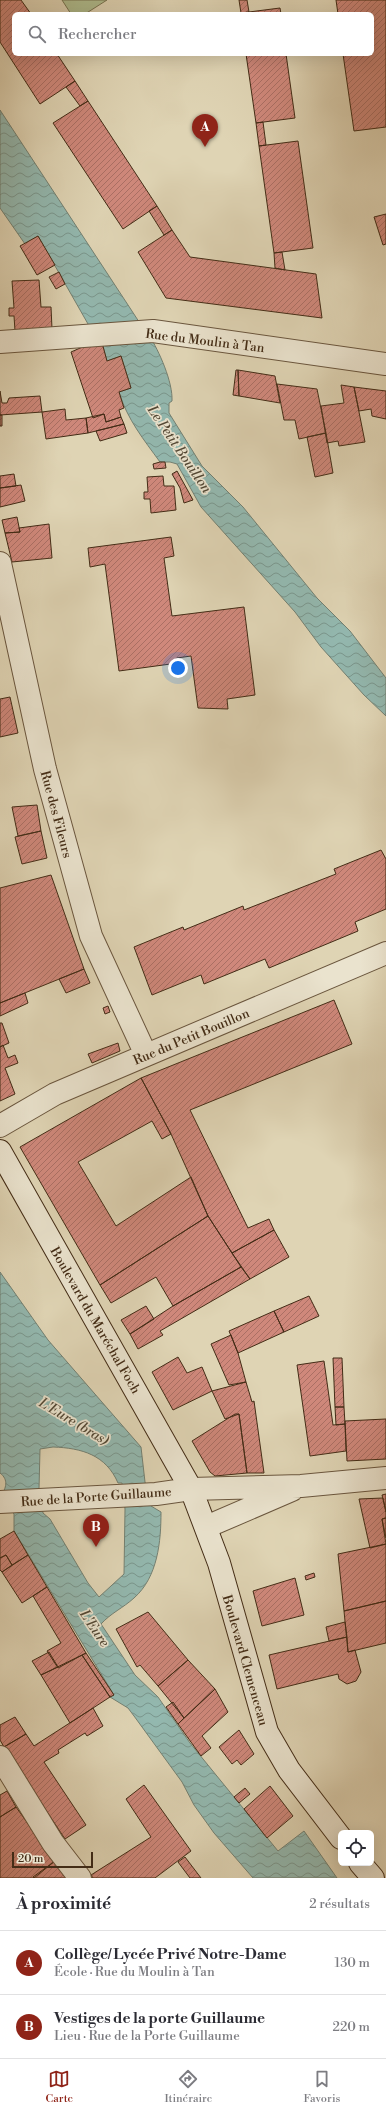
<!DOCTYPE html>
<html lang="fr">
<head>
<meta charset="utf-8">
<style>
	body { margin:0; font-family:"Libre Bodoni",serif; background:#f2f2f3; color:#2b2b33 }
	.controls { position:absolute; right:12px; bottom:12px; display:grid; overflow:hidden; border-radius:6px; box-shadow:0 4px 16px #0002 }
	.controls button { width:36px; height:36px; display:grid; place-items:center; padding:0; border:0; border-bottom:1px solid #e1e1e2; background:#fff; color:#2b2b33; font:20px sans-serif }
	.scale { position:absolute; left:12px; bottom:10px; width:81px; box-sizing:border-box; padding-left:4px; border:2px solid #432c16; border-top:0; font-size:11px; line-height:14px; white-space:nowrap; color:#432c16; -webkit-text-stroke:3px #eae3ce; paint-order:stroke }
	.you { position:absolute; left:178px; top:668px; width:14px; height:14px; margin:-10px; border:3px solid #fff; border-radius:50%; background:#1a73e8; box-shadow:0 0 0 6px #1a73e833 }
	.badge { display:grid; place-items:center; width:26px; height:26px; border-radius:50%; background:#8f2418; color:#fff; font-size:13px; font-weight:700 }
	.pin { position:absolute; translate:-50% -33px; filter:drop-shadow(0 1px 2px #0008) }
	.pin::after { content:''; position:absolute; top:21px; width:14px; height:12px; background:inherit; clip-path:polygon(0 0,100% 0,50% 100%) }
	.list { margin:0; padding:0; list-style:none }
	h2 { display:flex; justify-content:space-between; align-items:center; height:52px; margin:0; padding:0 16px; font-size:17px }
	h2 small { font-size:13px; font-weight:400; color:#7c7c81 }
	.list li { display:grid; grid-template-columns:26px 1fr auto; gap:12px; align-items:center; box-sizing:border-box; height:64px; padding:0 16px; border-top:1px solid #e1e1e2 }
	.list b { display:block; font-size:15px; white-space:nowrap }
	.list p { margin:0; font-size:13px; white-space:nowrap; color:#7c7c81 }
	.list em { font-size:13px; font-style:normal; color:#7c7c81 }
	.icon { flex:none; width:22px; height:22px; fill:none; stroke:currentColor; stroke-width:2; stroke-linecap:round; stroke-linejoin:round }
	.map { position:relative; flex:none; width:386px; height:1878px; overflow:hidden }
	.search { position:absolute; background:#fff; box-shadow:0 4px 16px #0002; left:12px; right:12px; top:12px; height:44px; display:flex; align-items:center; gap:10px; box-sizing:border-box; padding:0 14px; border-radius:6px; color:#7c7c81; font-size:15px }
	.sheet { height:180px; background:#fff }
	nav { display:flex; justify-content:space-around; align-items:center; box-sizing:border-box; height:56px; border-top:1px solid #e1e1e2; background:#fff; font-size:11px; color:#7c7c81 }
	nav a { display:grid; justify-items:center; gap:2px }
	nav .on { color:#8f2418 }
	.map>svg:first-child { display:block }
	.green { fill:#afbd8f; stroke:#797452 }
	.water { fill:url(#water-waves); stroke:#738072; fill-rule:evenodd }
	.building { fill:url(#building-hatch); stroke:#432c16 }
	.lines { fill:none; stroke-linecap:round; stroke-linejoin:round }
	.minor-casing { stroke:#6a563e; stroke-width:24 }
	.tertiary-casing { stroke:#6a563e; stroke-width:24 }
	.secondary-casing { stroke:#432c16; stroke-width:24 }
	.minor { stroke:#eae3ce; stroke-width:22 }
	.tertiary { stroke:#eae3ce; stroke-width:22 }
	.secondary { stroke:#eae3ce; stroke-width:22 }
	.labels { text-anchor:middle; stroke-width:3.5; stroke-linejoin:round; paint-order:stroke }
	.street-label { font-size:13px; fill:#432c16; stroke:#eae3ce }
	.water-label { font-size:14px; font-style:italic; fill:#534835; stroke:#eae3ce }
</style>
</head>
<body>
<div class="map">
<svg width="386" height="1878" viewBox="0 0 386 1878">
	<defs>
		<pattern id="water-waves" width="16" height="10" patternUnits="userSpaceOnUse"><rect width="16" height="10" fill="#93b8af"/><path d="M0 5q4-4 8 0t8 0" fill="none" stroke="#7a968d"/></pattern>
		<pattern id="building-hatch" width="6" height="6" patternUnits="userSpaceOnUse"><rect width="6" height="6" fill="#cf887b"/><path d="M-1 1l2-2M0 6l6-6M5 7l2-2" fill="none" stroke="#aa6f64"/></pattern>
	</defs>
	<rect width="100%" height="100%" fill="#dfd4b4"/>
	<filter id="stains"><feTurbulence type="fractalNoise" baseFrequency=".005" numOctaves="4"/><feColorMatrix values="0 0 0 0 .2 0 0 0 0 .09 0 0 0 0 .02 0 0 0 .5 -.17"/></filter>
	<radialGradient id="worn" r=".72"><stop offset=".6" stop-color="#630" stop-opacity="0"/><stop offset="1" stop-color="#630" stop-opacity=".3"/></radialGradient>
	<path class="green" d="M62,0H107L85,14H71Z"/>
	<path class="water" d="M0,110L130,308L143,328L92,331L38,236L25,244L0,208Z
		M149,335C159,351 173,382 172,401L169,403V413L202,466L243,507L317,598L350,631L386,678V716L364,695L321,647L295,612L201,507L177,464L170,462H160C144,440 127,419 119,392L131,388L121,356L107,361L101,339Z
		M0,1272L48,1340L141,1447L145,1482L151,1506L161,1512C161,1541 158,1577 134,1598C123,1608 111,1613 101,1624L135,1675L158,1697L190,1743L278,1851L304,1831L337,1878H253L214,1833L194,1805L182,1782L134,1716L128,1708L110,1697L114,1695L14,1531V1514L1,1496C6,1488 9,1480 0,1473ZM53,1447C82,1448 106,1455 118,1483H122L125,1509L124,1574L99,1597L88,1583L50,1519L43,1513L39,1489L40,1449Z"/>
	<path class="building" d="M0,0H21L31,14H14V54H57L75,81L40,104L0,42Z
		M239,0H247L249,12L241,13Z
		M336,0H386V127L354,131L343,54H372V14H338Z
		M280,8L281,14L241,13L249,12Z
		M246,54H286L295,118L256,123Z
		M75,81L88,101L80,106L66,87Z
		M88,101L157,206L123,229L53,123Z
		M263,122L266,145L259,146L256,123Z
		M298,141L313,248L274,253L259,146Z
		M157,206L172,230L164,235L149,211Z
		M386,214V244L383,245L374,217Z
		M172,230L190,257L316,274L322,318L166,298L138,252Z
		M38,236L55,265L37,275L20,246Z
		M282,252L285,270L275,268L274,253Z
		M59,272L65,284L56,289L49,277Z
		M39,280L41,307H51L52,329L15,331L14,316H9V308H14L12,281Z
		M101,339L107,361L121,356L131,388L119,392L124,408L119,410L121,417L106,422L104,414L93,418L71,352Z
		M236,370H238L239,396L233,395Z
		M238,370L275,376L280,403L239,396Z
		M277,384L317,389L326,433L299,439L295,420H284Z
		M341,385L354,387L365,442L339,446L338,441L327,443L321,406L344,403Z
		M354,387L386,391V419L372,416L371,409L359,411Z
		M0,391L2,403H7L9,398L40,396L42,412L0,415Z
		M65,409L66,420L86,418L88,433L46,439L42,412Z
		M104,414L106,422L121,417L124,424L88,433L86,418Z
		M0,415H2V426H0Z
		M124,424L127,433L100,441L96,431Z
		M326,433L333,473L315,477L307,437Z
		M160,462H165L166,468L154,469L153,464Z
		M177,471L193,500L184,503L180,488L172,474Z
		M14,474L16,486L0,488V476Z
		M163,476L164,486H174L176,510L151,513L150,499H144V492H148L147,477Z
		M21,485L25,501L0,507V488Z
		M17,517L20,532L5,533L2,520Z
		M49,524L52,558L12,562L5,533L20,532L19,528Z
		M171,537L174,556L164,558L172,616L244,607L255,695L227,699L228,709L198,708L191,656L177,658L178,663L119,671L105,564L90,567L88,548Z
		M10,697L18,733L0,737V699Z
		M37,805L41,831L18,836L12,807Z
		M41,831L47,858L22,864L15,837Z
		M381,850L386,859V909L355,922L358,931L269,968L265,959L204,984L201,975L152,995L134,947L183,927L184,930L243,906L244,910L336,874L334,869Z
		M51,875L84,969L0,1003V888Z
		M84,969L90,983L66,993L59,979Z
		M25,993L28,1003L0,1016V1003Z
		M334,1000L352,1044L190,1110L248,1228L269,1219L274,1230L232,1253L208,1216L171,1134L141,1078Z
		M108,1006L110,1012L105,1014L103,1008Z
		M0,1023H2L9,1043L0,1047Z
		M118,1043L120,1051L92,1063L88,1054Z
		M3,1045L8,1058L15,1055L18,1063L5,1068L15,1094L0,1101V1047Z
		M141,1078L171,1134L162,1139L152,1121L78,1162L116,1226L191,1177L208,1216L100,1285L20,1147Z
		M208,1216L241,1267L173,1306L156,1277L111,1303L100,1285Z
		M274,1230L289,1257L250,1279L232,1253Z
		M241,1267L250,1279L160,1331L163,1335L138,1349L130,1334L173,1306Z
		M309,1296L319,1316L284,1332L274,1311Z
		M146,1306L154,1319L130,1334L121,1320Z
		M274,1311L284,1332L238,1353L229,1331Z
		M231,1335L238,1353L246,1382L229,1385L211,1344Z
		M178,1357L187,1373L202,1367L212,1391L173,1410L152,1372Z
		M333,1358H342L344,1407H335Z
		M324,1361L333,1425L345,1424L346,1451L310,1456L297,1365Z
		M246,1382L252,1402L254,1401L264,1473H247L239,1414L225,1419L212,1391Z
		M335,1407H344L345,1424L336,1425Z
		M235,1414H239L247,1473L215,1476L210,1472L192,1441Z
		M386,1419V1459L347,1461L345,1421Z
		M386,1494V1512L382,1495Z
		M383,1498L386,1512V1518L382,1519L386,1544L370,1548L359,1499Z
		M386,1518V1538L382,1519Z
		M14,1531L28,1555L12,1565L6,1555L0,1558V1539Z
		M386,1544V1601L344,1611L338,1554Z
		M6,1555L12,1565L2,1572L0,1570V1558Z
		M28,1555L47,1587L22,1603L2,1572Z
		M314,1573L315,1577L306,1580L305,1576Z
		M295,1578L304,1615L262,1626L253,1591Z
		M47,1587L86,1653L58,1668L47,1651L61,1643L33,1596Z
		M386,1601V1643L348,1652L344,1611Z
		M148,1612L188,1660L158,1686L140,1665L137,1667L116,1629Z
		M345,1622L347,1637L329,1641L326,1627Z
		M347,1637L348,1652L355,1650L361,1672L356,1681L347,1684L339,1679L338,1674L277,1689L269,1655Z
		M49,1652L58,1667L41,1675L32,1661Z
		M86,1653L114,1695L110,1697L82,1655Z
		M82,1655L110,1697L70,1723L41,1675Z
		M188,1660L215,1689L184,1718L158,1686Z
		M215,1689L228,1712L202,1736L211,1748L201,1756L178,1724Z
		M173,1702L184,1718L178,1724L166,1707Z
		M93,1708L103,1726L87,1736L85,1733L58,1750L59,1753L44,1762L86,1825L65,1839L4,1747L26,1734L34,1746Z
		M15,1717L26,1734L4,1747L0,1740V1725Z
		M239,1730L254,1754L241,1765L237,1760L232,1764L219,1747Z
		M144,1785L191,1851L155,1878H93L91,1875L151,1837L126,1799Z
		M270,1786L293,1816L267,1838L244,1809Z
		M245,1788L250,1794L239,1803L234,1797Z
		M7,1791L16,1807L0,1817V1795Z
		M16,1807L55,1861L34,1878H0V1817Z
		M185,1857L201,1878H190L178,1862Z
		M55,1861L68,1878H34L33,1877Z"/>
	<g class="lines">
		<defs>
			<path id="minor" d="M0,342L153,331L386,364
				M0,563L45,769L91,936L146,1055
				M0,1126L55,1094L386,953
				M0,1502L156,1494L191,1489
				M0,1757L53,1843L80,1878"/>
			<path id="tertiary" d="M191,1489L301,1486L386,1478
				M206,1527L292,1490"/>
			<path id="secondary" d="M0,1151L191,1489L219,1563L267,1732L289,1770L341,1838
				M360,1863L373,1878"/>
		</defs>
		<use href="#minor" class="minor-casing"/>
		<use href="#tertiary" class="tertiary-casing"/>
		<use href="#secondary" class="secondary-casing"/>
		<use href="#minor" class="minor"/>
		<use href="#tertiary" class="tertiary"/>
		<use href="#secondary" class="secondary"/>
	</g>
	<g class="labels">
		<g class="street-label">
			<text transform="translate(205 340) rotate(7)" y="5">Rue du Moulin à Tan</text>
			<text transform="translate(57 814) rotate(75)" y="5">Rue des Fileurs</text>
			<text transform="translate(191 1036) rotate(-23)" y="5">Rue du Petit Bouillon</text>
			<text transform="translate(96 1320) rotate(60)" y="5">Boulevard du Maréchal Foch</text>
			<text transform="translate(96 1496) rotate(-4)" y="5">Rue de la Porte Guillaume</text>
			<text transform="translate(246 1660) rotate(74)" y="5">Boulevard Clemenceau</text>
		</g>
		<g class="water-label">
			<text transform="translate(180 449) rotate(56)" y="5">Le Petit Bouillon</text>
			<text transform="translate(74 1421) rotate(31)" y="5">L'Eure (bras)</text>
			<text transform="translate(95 1628) rotate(56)" y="5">L'Eure</text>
		</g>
	</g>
	<rect width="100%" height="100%" filter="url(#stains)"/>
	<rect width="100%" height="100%" fill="url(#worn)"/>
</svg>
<div class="controls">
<button><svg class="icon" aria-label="locate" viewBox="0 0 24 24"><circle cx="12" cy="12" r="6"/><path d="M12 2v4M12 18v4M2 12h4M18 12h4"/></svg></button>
</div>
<div class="scale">20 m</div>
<div class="you"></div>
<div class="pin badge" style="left:205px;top:147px">A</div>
<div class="pin badge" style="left:96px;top:1547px">B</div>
<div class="search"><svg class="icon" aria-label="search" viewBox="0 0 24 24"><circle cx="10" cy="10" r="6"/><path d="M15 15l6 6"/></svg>Rechercher</div>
</div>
<section class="sheet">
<h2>À proximité<small>2 résultats</small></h2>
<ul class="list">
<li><span class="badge">A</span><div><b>Collège/ Lycée Privé Notre-Dame</b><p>École · Rue du Moulin à Tan</p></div><em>130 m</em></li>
<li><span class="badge">B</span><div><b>Vestiges de la porte Guillaume</b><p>Lieu · Rue de la Porte Guillaume</p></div><em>220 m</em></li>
</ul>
</section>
<nav>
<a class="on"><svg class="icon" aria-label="map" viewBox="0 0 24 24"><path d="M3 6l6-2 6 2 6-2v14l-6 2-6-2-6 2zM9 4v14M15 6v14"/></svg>Carte</a>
<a><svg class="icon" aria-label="directions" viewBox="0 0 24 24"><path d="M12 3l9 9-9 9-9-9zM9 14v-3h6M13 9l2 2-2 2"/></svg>Itinéraire</a>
<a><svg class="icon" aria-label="saved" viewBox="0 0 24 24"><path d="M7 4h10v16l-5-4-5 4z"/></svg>Favoris</a>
</nav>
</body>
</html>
